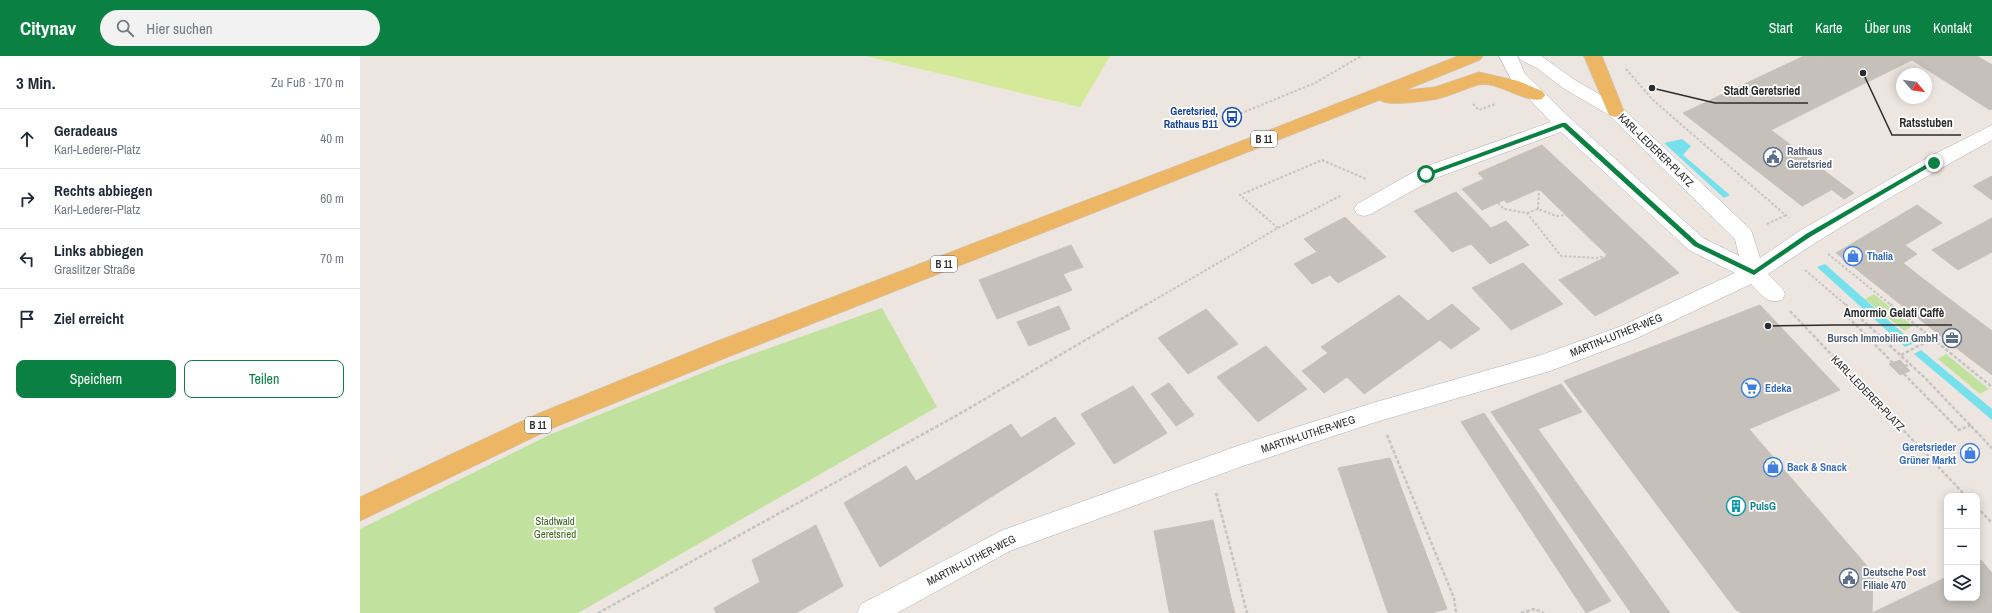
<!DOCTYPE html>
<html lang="de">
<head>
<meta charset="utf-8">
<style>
	body { margin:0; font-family:"Archivo Narrow",sans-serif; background:#f2f2f3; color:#1f2937 }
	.controls { position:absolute; right:12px; bottom:12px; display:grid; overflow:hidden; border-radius:8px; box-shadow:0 2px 10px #0003 }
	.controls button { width:36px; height:36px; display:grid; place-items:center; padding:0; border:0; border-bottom:1px solid #e0e1e3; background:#fff; color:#1f2937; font:20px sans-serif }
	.compass { position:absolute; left:1536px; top:12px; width:36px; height:36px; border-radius:50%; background:#fff; box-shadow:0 2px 10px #0003; rotate:119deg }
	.stop { position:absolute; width:12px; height:12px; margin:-9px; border:3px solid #0b8043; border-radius:50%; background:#fff }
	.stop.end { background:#0b8043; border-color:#fff; box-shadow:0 1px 4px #0008 }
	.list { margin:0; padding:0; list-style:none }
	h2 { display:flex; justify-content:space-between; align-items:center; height:52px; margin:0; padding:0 16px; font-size:17px }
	h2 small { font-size:13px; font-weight:400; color:#747a83 }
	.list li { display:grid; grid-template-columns:26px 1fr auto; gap:12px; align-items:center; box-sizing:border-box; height:60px; padding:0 16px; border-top:1px solid #e0e1e3 }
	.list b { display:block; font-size:15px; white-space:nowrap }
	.list p { margin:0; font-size:13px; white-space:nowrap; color:#747a83 }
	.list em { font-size:13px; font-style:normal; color:#747a83 }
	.actions { display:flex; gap:8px; padding:12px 16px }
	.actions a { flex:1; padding:9px 0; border:1px solid #0b8043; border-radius:8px; text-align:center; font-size:14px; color:#0b8043 }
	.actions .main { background:#0b8043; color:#fff }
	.icon { flex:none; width:22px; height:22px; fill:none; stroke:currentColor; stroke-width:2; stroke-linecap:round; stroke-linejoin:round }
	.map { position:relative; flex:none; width:1632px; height:557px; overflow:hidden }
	header { display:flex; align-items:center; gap:24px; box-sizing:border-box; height:56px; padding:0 20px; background:#0b8043; color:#fff }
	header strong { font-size:19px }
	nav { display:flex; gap:22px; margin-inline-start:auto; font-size:14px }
	.search { width:280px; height:36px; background:#f2f2f3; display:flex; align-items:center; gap:10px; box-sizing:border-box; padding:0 14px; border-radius:22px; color:#747a83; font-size:15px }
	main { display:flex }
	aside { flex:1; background:#fff }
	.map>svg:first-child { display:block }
	.green { fill:#c1e29e }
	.pitch { fill:#d5e99a }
	.water { fill:#76e1ec }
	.building { fill:#c6c0bb; stroke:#c9c0b9 }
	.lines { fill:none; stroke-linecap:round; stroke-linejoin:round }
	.minor-casing { stroke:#b0b4bc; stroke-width:1 }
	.major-casing { stroke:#c4c4c4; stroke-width:1 }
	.path-far1 { stroke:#c4c4c4; stroke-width:2; stroke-dasharray:2.5 2; stroke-linecap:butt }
	.path { stroke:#c4c4c4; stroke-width:2.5; stroke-dasharray:3.5 2; stroke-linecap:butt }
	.minor { fill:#fff; fill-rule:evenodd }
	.major { fill:#edb665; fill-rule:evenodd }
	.route { fill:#0b8043 }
	.labels { text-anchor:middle; stroke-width:3.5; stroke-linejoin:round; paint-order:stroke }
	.shield { fill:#fff; stroke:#6b6b6b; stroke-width:1 }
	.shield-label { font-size:10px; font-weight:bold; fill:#2c2c2c }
	.transit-label { font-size:11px; font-weight:bold; fill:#164399; stroke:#fff; text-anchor:end }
	.street-label { font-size:11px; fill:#2c2c2c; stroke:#fff }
	.service-label { font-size:11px; font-weight:bold; fill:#4e5e75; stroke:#fff; text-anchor:start }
	.shop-label { font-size:11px; font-weight:bold; fill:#366cbe; stroke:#fff; text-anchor:start }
	.culture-label { font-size:11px; font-weight:bold; fill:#0d838f; stroke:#fff; text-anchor:start }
	.park-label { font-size:11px; fill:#3a691d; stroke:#fff }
	.leader { fill:none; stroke:#2c2c2c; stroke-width:1.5 }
	.callout-dot { fill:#2c2c2c; stroke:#fff; stroke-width:1.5 }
	.callout-label { font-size:12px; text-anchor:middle; font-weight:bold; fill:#2c2c2c; stroke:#fff; stroke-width:3.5; stroke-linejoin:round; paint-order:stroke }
</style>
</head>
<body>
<header>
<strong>Citynav</strong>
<div class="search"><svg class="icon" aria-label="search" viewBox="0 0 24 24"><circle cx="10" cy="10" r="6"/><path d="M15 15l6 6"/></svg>Hier suchen</div>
<nav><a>Start</a><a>Karte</a><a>Über uns</a><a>Kontakt</a></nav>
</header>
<main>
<aside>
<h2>3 Min.<small>Zu Fuß · 170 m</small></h2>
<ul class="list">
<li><svg class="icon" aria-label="ahead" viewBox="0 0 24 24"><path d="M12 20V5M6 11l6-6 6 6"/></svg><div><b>Geradeaus</b><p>Karl-Lederer-Platz</p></div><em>40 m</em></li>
<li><svg class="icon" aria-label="right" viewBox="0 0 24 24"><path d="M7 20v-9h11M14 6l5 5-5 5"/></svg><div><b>Rechts abbiegen</b><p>Karl-Lederer-Platz</p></div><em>60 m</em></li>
<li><svg class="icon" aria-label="left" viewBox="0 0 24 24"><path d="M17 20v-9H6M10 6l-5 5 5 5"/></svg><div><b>Links abbiegen</b><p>Graslitzer Straße</p></div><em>70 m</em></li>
<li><svg class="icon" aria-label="arrive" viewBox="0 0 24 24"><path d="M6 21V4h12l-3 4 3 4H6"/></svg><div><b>Ziel erreicht</b></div></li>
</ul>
<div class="actions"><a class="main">Speichern</a><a>Teilen</a></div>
</aside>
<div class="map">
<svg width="1632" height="557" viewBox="0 0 1632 557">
	<rect width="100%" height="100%" fill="#ede5df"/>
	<path class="green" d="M1514,238L1553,270L1544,275L1505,243Z
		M522,252L577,351L218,557H0V473L189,379L362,309Z
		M1586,298L1629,333L1620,338L1578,303Z"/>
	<path class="pitch" d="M506,0H750L720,51Z"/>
	<path class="water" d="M1322,83L1331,90L1323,99L1370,139L1364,142L1304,87Z
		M1465,208L1554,287L1545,291L1457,211Z
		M1561,294L1632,353V364L1554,298Z"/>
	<path class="building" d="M1444,0H1455L1499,30L1411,74L1482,128L1442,150L1323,57Z
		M1455,0H1546L1552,4L1499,30Z
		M1546,0H1617L1632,9V53L1630,54Z
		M1182,89L1319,217L1235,260L1199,224L1248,200L1179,133L1147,147L1144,144L1122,154L1102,133L1124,123L1118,117Z
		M1632,120V144L1613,130Z
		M1482,128L1494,137L1484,143L1472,134Z
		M1096,136L1131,172L1146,165L1169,189L1130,208L1111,188L1092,196L1054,155Z
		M1557,149L1582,167L1545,189L1520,171Z
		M985,161L1026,201L978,227L970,219L952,228L934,208L957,196L944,183Z
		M1632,162V196L1598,214L1572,194Z
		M1520,171L1557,198L1543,207L1575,232L1545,252L1476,197Z
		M711,189L723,211L703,218L712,234L637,263L619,224Z
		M1163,207L1203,248L1151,274L1112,232Z
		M1575,232L1632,275V284L1608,301L1545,252Z
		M1039,239L1068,265L1092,248L1120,273L1091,293L1080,284L1004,338L987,321L964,337L942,315L968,297L961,291Z
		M1400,249L1480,334L1389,373L1513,517L1512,557H1382L1376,554L1204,325Z
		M699,250L710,273L669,290L657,266Z
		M846,253L878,288L828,318L798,282Z
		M1632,284V319L1608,301Z
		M906,290L947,333L898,366L857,321Z
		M1540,304L1550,315L1540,319L1529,308Z
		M809,327L834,359L816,370L791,338Z
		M1201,328L1222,356L1178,373L1310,557H1271L1131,356Z
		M773,330L807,377L754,408L721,358Z
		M1124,357L1251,545L1226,557L1101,366Z
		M695,361L715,388L520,511L484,447L546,410L556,425L651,368L661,382Z
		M1030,402L1057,474L1003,485L978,412Z
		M853,464L871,542L809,555L794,475Z
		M456,469L483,530L436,557H356L354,552L400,526L392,504Z
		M1057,474L1087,553L1071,557H1028L1003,485Z
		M1621,504L1632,517V557H1512L1587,521V542H1617V506Z
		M871,542L875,557H810L809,555Z"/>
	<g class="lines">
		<defs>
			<path id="minor" d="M1139,0H1157L1165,18L1211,63L1343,182L1379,200L1375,183L1249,59L1203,32L1177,12L1161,4L1158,0H1181L1215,24L1261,51L1391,174L1400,202L1441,174L1567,102L1632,69V84C1556,126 1480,169 1408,218L1422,232L1425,238L1422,244C1407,249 1401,238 1391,228L1275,283L1190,315L1016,366L883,410L650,495L537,557H497L501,548L643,474L883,388L1016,346L1181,299L1259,271L1375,217L1329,194L1201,76L1073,123L1011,158L1004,160L997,158L994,153L997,148L1059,113L1191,66L1152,25Z"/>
			<path id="major" d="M1098,0H1123L1120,4L1046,34L1075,31L1119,16L1158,25L1182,35L1185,39L1182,43C1165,48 1136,24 1118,29C1104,33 1091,40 1077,43C1067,45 1026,51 1020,44L368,301L193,372L0,465V441L177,358L352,287L884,84Z
				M1224,0H1242L1264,55L1261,59L1255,61L1249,59Z"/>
		</defs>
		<use href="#minor" class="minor-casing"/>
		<use href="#major" class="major-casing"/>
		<path class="path-far1" d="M1266,13L1293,44L1429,162
			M1113,48L1119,54L1135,48
			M872,61L955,27L1001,0
			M1138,147L1144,153L1167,157L1201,200L1236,202L1248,200
			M1178,153L1179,133
			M1167,157L1178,153L1196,160L1207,159
			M1407,168L1426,159
			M918,172L880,139L962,104L1006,123
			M1468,198L1531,249
			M1445,214L1486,249
			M786,249L918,172L982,139"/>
		<path class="path" d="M1485,248L1565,322L1632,392
			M1530,248L1632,331
			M1430,255L1606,440
			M1496,257L1487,260L1533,307
			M1541,299L1572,283
			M1539,312L1550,308
			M1544,318L1599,374L1611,369
			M1027,379L1094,542L1096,557
			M856,437L887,557
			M1617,451L1632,467
			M238,557L594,361L787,248
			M1161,557L1175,553L1184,557"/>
		<use href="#minor" class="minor"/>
		<use href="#major" class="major"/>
	</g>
	<path class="route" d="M1202,67H1206L1338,187L1394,214L1446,178L1572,105L1576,107L1450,181L1394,219L1334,190L1203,71L1068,120L1063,118Z"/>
	<defs>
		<symbol id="bus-ring" viewBox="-11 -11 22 22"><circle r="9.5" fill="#fff" stroke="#1a4fb4" stroke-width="1.5"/><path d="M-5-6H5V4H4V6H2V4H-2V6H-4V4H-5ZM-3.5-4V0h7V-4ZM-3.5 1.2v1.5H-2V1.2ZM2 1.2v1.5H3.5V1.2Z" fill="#1a4fb4"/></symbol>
		<symbol id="civic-ring" viewBox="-11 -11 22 22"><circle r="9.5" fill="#fff" stroke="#5c6f8a" stroke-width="1.5"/><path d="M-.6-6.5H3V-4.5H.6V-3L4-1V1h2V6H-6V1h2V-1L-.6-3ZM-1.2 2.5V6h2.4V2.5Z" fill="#5c6f8a"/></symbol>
		<symbol id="shop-ring" viewBox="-11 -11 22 22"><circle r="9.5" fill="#fff" stroke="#3f7fe0" stroke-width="1.5"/><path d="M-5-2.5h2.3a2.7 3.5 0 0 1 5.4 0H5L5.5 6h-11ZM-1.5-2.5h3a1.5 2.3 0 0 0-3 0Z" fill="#3f7fe0"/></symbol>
		<symbol id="office-ring" viewBox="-11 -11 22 22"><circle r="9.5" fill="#fff" stroke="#5c6f8a" stroke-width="1.5"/><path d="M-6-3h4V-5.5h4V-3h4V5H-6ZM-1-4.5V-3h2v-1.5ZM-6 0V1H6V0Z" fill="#5c6f8a"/></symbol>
		<symbol id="supermarket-ring" viewBox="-11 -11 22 22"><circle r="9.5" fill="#fff" stroke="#3f7fe0" stroke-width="1.5"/><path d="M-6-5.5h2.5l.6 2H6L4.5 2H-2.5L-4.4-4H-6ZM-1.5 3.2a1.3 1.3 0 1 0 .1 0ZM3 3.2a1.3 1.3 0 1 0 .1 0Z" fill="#3f7fe0"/></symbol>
		<symbol id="building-ring" viewBox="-11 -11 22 22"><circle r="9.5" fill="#fff" stroke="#0f9aa8" stroke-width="1.5"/><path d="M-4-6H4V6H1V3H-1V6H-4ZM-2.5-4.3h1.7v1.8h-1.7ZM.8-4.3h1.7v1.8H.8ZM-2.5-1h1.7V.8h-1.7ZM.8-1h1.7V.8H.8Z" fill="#0f9aa8"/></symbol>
	</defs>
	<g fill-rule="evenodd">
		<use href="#bus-ring" x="861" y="50" width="22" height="22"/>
		<use href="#civic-ring" x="1402" y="90" width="22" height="22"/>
		<use href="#shop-ring" x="1482" y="189" width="22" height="22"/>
		<use href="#office-ring" x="1581" y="271" width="22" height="22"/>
		<use href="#supermarket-ring" x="1380" y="321" width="22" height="22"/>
		<use href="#shop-ring" x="1599" y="386" width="22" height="22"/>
		<use href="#shop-ring" x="1402" y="400" width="22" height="22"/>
		<use href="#building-ring" x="1365" y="439" width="22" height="22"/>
		<use href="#civic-ring" x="1478" y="511" width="22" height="22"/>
	</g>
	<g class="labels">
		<g class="shield">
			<rect x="891" y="75" width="26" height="16" rx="3"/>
			<rect x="571" y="200" width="26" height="16" rx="3"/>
			<rect x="165" y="361" width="26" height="16" rx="3"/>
		</g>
		<g class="shield-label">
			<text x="904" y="87">B 11</text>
			<text x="584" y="212">B 11</text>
			<text x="178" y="373">B 11</text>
		</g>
		<g class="transit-label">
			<text x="858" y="59">Geretsried,<tspan x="858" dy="13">Rathaus B11</tspan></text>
		</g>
		<g class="street-label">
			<text transform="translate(1296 94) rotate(44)" y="4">KARL-LEDERER-PLATZ</text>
			<text transform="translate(1256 279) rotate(-22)" y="4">MARTIN-LUTHER-WEG</text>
			<text transform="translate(1508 337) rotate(46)" y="4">KARL-LEDERER-PLATZ</text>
			<text transform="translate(948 378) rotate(-18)" y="4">MARTIN-LUTHER-WEG</text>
			<text transform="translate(611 504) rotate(-27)" y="4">MARTIN-LUTHER-WEG</text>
		</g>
		<g class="service-label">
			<text x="1427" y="99">Rathaus<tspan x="1427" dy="13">Geretsried</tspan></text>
			<text x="1578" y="286" text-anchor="end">Bursch Immobilien GmbH</text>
			<text x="1503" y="520">Deutsche Post<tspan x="1503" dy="13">Filiale 470</tspan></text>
		</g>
		<g class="shop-label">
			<text x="1507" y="204">Thalia</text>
			<text x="1405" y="336">Edeka</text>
			<text x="1596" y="395" text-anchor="end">Geretsrieder<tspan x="1596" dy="13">Grüner Markt</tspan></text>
			<text x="1427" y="415">Back &amp; Snack</text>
		</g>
		<g class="culture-label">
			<text x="1390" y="454">PulsG</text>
		</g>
		<g class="park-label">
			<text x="195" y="469">Stadtwald<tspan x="195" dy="13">Geretsried</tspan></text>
		</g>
	</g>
	<path class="leader" d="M1292 32L1355 47H1448M1503 17L1532 79H1601M1408 270L1475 269H1592"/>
	<g class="callout-dot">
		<circle cx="1292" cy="32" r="4"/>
		<circle cx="1503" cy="17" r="4"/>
		<circle cx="1408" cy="270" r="4"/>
	</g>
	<g class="callout-label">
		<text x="1402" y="39">Stadt Geretsried</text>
		<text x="1566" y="71">Ratsstuben</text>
		<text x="1534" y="261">Amormio Gelati Caffè</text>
	</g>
</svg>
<div class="controls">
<button>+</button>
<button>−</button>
<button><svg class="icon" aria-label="layers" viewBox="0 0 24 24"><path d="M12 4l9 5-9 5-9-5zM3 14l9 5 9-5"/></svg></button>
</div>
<svg class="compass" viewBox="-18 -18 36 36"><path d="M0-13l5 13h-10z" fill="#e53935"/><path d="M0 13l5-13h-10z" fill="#747a83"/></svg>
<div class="stop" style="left:1066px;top:118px"></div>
<div class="stop end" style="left:1574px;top:107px"></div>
</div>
</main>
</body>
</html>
